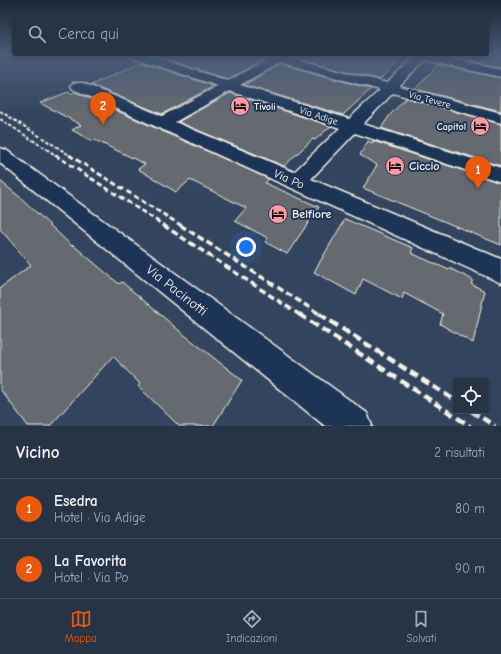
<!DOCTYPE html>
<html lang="it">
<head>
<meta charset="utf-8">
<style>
	body { margin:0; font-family:"Comic Neue",sans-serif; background:#2e3c4d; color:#f1f3f6 }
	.controls { position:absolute; right:12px; bottom:12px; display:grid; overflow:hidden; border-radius:4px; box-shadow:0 2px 6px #0003 }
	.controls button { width:36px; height:36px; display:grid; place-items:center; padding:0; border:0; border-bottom:1px solid #424f5f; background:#263446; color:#f1f3f6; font:20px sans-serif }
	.you { position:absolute; left:246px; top:247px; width:14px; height:14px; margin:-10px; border:3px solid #fff; border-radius:50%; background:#1a73e8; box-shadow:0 0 0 6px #1a73e833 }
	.badge { display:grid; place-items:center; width:26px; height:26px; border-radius:50%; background:#ea580c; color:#fff; font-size:13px; font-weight:700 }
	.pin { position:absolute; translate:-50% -33px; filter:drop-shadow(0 1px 2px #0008) }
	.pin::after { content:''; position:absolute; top:21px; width:14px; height:12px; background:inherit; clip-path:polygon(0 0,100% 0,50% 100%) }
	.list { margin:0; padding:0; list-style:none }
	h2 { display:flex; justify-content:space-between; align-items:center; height:52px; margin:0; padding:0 16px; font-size:17px }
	h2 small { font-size:13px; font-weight:400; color:#a4aab3 }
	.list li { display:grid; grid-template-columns:26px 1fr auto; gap:12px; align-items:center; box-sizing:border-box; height:60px; padding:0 16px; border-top:1px solid #424f5f }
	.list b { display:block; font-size:15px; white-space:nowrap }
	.list p { margin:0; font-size:13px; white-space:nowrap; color:#a4aab3 }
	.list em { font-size:13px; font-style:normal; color:#a4aab3 }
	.icon { flex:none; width:22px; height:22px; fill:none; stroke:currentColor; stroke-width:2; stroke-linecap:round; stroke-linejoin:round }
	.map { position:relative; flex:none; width:501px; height:426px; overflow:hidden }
	.search { position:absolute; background:#263446; box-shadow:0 2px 6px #0003; left:12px; right:12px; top:12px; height:44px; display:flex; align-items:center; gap:10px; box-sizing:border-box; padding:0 14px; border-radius:4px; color:#a4aab3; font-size:15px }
	.sheet { height:172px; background:#263446 }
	nav { display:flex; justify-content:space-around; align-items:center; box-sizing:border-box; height:56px; border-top:1px solid #424f5f; background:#263446; font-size:11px; color:#a4aab3 }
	nav a { display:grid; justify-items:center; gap:2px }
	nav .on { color:#ea580c }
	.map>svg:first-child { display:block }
	.building { fill:#656b70; stroke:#f4f1e8 }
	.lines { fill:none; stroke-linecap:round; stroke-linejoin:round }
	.minor-casing { stroke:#f4f1e8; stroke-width:3 }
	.minor { fill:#1d3557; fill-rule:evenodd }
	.rail-far3 { stroke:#f4f1e8; stroke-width:2; stroke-dasharray:3.5 2; stroke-linecap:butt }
	.rail-far2 { stroke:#f4f1e8; stroke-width:3; stroke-dasharray:5.5 3; stroke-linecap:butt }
	.rail-far1 { stroke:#f4f1e8; stroke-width:3.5; stroke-dasharray:7 3.5; stroke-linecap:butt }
	.rail { stroke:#f4f1e8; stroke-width:4.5; stroke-dasharray:9 4.5; stroke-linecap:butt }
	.labels { text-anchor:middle; stroke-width:4; stroke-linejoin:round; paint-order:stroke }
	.far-street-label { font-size:10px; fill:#f4f1e8; stroke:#1d3557 }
	.far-poi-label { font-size:10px; font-weight:bold; fill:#f4f1e8; stroke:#1d3557; text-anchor:start }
	.poi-label { font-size:12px; font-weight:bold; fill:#f4f1e8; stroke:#1d3557; text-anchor:start }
	.street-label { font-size:12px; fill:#f4f1e8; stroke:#1d3557 }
	.near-street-label { font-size:14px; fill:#f4f1e8; stroke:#1d3557 }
</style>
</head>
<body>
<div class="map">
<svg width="501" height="426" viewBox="0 0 501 426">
	<rect width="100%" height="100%" fill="#33455e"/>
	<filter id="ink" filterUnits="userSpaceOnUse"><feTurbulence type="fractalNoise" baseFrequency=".025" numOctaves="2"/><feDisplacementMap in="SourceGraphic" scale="8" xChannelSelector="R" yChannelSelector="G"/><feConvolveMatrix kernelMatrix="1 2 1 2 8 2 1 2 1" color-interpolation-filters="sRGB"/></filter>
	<g filter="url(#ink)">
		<path class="building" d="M156,55H259L264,59L228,79L155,56Z
			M291,55H405L380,80L291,56Z
			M448,55H492L501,57V67L447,56Z
			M141,62L214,86L162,114L91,85Z
			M280,64L371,89L343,115L244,85Z
			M438,65L501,78V111L415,89Z
			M68,92L71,94L75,92L269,179L265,183L319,207L287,254L265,242L268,238L235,221L246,208L190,180L176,192L138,169L145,164L95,140L92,141L72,130L81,125L40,103Z
			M230,93L331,126L315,140L313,139L284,166L178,122Z
			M406,98L501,124V166L381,128L390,115Z
			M368,141L372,143L373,141L501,183V245L363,188L377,165L360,155Z
			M0,181L21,198L72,246L73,245L119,284L122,282L182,333L242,380L213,426H179L138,386L140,384L113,356L50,426H28L0,389V288L31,265L0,229Z
			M345,219L413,248L411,253L449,270V268L473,280L471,284L485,291L473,343L440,324L443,314L404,293L402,299L363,279L356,295L314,272Z"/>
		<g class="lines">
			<defs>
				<path id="minor" d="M130,55H148L228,81L268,59L262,57L260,55H290L288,57L387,83L415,57L413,55H435L501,69V77L425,60L399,86L501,113V123L393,93L363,124L501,168V182L355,133L311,179L501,259V283L73,89L71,86L73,83H83L162,116L218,86L132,57ZM280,62L380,90L349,119L240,85ZM230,91L340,128L294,172L175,122Z
					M0,148L6,150L367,413L372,426H325L0,163Z"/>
			</defs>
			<use href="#minor" class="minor-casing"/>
			<use href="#minor" class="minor"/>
			<path class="rail-far3" d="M0,111L71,156
				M0,119L57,156"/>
			<path class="rail-far2" d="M55,155L165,226
				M69,155L182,226"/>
			<path class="rail-far1" d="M163,225L300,315
				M180,225L321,315"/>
			<path class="rail" d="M299,314L470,426
				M319,314L456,401
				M471,411L495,426"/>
		</g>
	</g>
	<linearGradient id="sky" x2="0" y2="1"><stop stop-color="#1c2634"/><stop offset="0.48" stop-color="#4a5c79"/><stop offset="1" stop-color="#4a5c79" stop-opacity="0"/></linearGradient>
	<rect width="501" height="115" fill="url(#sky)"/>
	<defs>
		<symbol id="hotel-disc" viewBox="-11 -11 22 22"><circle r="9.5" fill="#ff9aa2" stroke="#1d3557"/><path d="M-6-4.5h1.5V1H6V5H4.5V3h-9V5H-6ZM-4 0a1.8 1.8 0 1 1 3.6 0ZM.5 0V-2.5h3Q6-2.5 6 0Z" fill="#111"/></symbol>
	</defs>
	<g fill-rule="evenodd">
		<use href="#hotel-disc" x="229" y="95" width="22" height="22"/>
		<use href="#hotel-disc" x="469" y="115" width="22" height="22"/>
		<use href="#hotel-disc" x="384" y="155" width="22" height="22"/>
		<use href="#hotel-disc" x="267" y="203" width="22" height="22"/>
	</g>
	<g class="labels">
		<g class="far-street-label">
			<text transform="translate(430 99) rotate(15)" y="4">Via Tevere</text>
			<text transform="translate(319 115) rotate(18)" y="4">Via Adige</text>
		</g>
		<g class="far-poi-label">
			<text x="254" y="110">Tivoli</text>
			<text x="466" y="130" text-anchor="end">Capitol</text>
		</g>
		<g class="poi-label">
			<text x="409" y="170">Ciccio</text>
			<text x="292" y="218">Belfiore</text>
		</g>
		<g class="street-label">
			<text transform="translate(289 179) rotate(24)" y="4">Via Po</text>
		</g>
		<g class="near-street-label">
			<text transform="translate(177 290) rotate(38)" y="5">Via Pacinotti</text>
		</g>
	</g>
</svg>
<div class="controls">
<button><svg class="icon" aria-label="locate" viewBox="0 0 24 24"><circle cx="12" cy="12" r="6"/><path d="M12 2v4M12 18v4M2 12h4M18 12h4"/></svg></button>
</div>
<div class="you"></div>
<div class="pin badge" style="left:478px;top:189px">1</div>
<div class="pin badge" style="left:103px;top:125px">2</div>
<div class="search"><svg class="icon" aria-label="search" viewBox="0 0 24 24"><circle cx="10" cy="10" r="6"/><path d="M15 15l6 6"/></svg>Cerca qui</div>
</div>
<section class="sheet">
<h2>Vicino<small>2 risultati</small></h2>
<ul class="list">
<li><span class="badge">1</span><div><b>Esedra</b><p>Hotel · Via Adige</p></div><em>80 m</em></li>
<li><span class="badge">2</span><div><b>La Favorita</b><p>Hotel · Via Po</p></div><em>90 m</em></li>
</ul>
</section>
<nav>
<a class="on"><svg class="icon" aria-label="map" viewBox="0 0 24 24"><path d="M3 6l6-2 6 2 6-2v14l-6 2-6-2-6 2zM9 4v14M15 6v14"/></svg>Mappa</a>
<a><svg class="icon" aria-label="directions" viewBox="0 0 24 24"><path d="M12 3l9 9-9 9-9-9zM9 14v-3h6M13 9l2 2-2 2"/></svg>Indicazioni</a>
<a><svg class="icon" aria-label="saved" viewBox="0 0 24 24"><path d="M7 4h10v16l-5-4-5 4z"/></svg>Salvati</a>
</nav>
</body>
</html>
